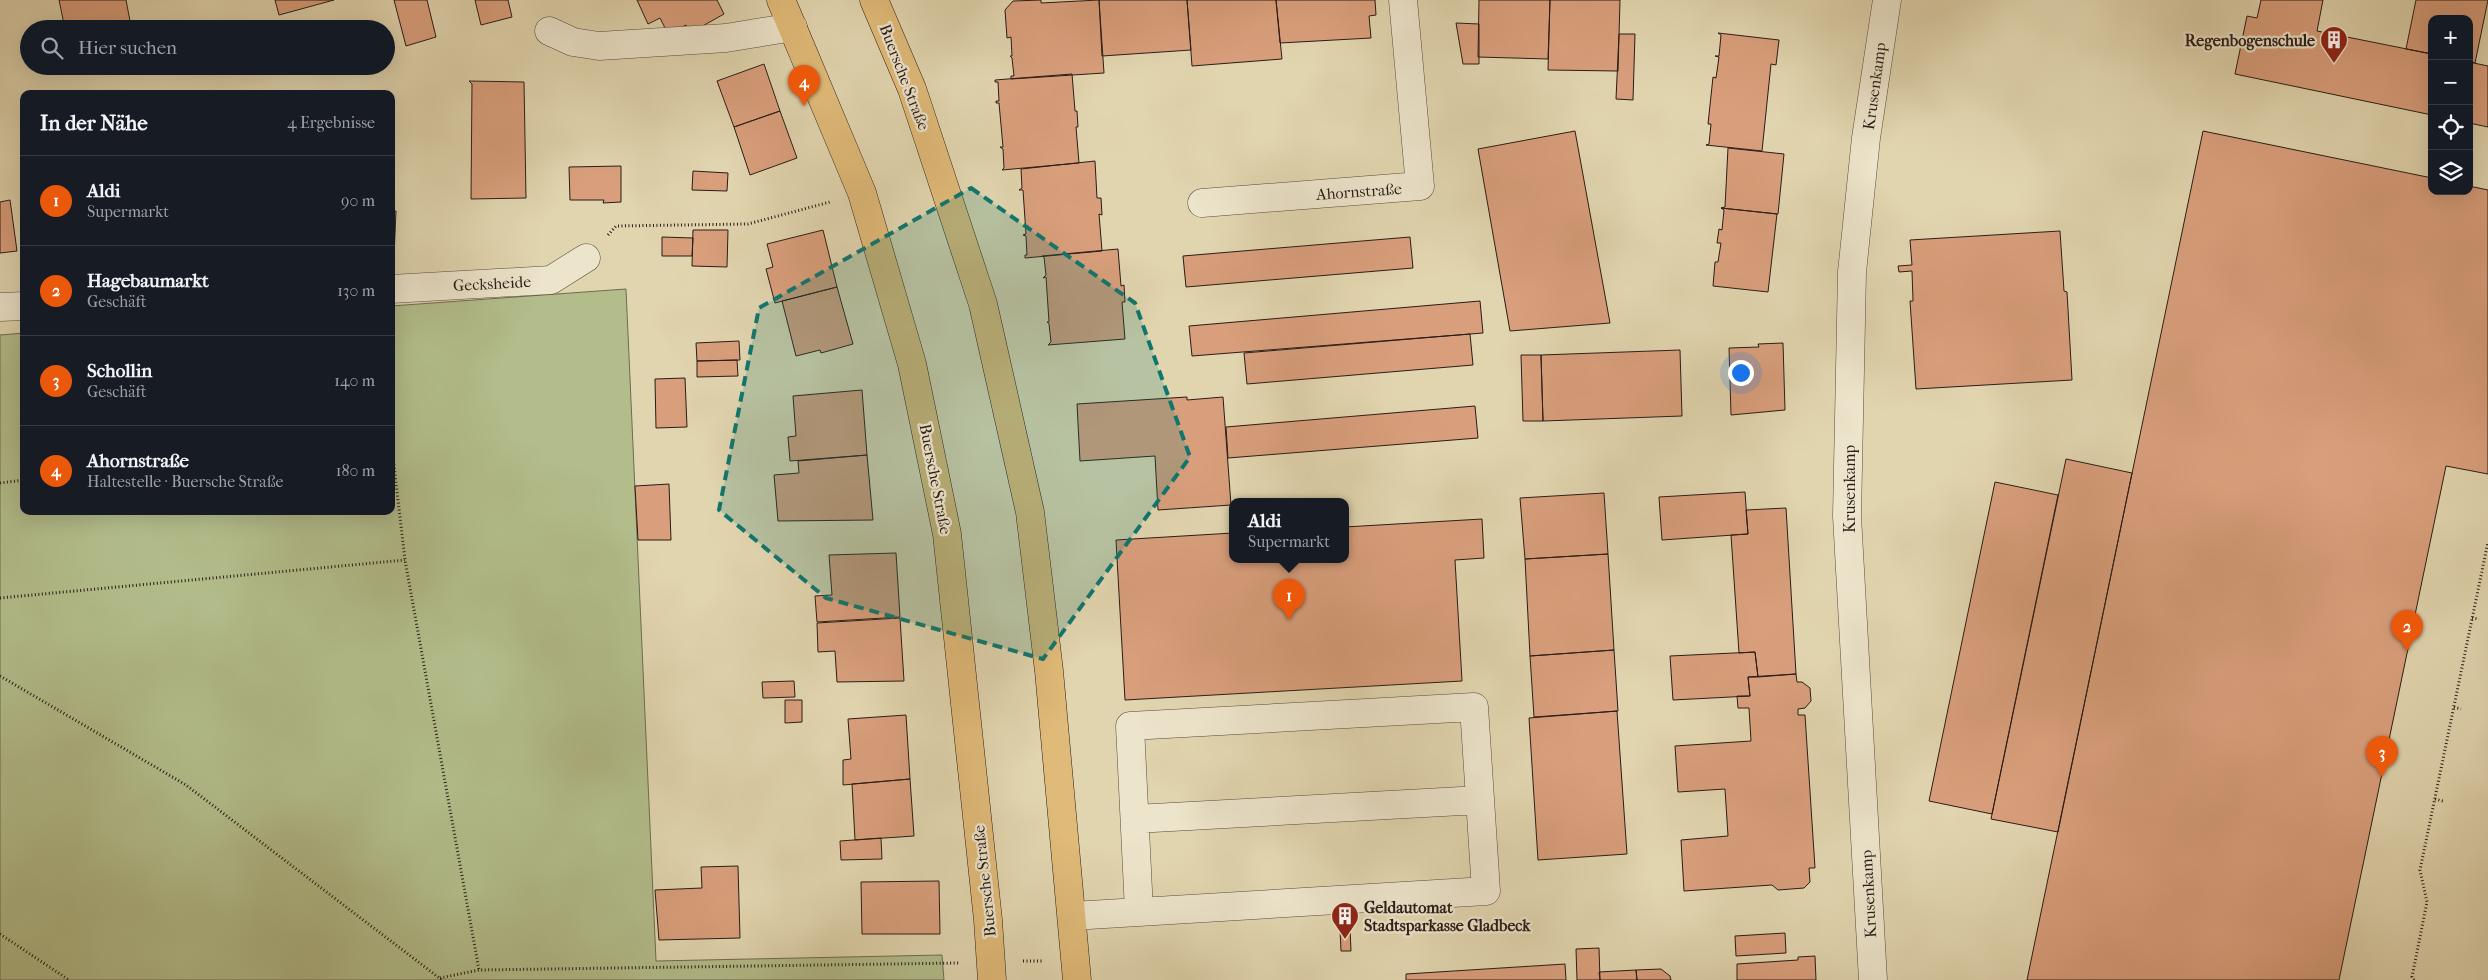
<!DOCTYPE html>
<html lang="de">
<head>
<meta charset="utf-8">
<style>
	body { margin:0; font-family:"IM FELL French Canon",serif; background:#20242c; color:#f1f3f6 }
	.controls { position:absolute; right:15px; top:15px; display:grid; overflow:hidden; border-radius:10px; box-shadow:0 5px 20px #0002 }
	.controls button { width:45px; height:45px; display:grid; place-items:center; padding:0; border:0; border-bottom:1px solid #363941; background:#171b24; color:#f1f3f6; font:25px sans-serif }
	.you { position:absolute; left:1740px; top:372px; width:18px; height:18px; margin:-12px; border:4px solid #fff; border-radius:50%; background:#1a73e8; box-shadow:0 0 0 8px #1a73e833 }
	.badge { display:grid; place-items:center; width:32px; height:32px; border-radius:50%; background:#ea580c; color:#fff; font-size:16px; font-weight:700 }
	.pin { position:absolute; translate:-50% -41px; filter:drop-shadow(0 1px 2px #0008) }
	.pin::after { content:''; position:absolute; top:26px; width:18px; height:15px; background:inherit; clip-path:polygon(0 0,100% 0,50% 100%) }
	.popup { position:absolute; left:1229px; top:498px; width:120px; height:65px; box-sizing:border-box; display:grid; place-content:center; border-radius:10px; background:#171b24; filter:drop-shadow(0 1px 4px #0005); font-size:16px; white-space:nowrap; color:#9ea1a6 }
	.popup b { font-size:19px; color:#f1f3f6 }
	.popup::after { content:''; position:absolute; left:50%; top:100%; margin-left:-10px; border:10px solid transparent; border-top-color:#171b24 }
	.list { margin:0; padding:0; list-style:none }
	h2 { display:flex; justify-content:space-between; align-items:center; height:65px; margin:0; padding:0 20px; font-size:21px }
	h2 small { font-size:16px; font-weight:400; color:#9ea1a6 }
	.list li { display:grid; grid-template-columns:32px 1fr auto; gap:15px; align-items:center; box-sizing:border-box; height:90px; padding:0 20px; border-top:1px solid #363941 }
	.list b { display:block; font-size:19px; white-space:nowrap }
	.list p { margin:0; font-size:16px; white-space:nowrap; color:#9ea1a6 }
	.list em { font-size:16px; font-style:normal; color:#9ea1a6 }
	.icon { flex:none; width:28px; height:28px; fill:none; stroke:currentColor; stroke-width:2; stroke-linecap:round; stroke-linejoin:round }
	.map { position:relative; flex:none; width:2488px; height:980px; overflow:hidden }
	.search { position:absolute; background:#171b24; box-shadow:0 5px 20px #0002; left:20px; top:20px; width:375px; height:55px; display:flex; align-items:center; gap:12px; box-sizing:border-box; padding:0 18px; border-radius:28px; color:#9ea1a6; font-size:19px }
	.panel { position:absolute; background:#171b24; box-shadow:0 5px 20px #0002; left:20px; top:90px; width:375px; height:425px; border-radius:10px }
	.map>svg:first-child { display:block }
	.green { fill:#b2bd8b; stroke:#6e6c51 }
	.building { fill:#d99f7c; stroke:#2a1c17 }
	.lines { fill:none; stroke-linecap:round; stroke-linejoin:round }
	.minor-casing { stroke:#584a3d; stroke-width:29 }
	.major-casing { stroke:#2a1c17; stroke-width:29 }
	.path { stroke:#2a1c17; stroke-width:3; stroke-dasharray:1 2.5; stroke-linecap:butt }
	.minor { stroke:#ece4cb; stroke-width:28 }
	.major { stroke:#e0ba78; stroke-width:28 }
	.marked { fill:#0f766e; fill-opacity:0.2; stroke:#0f766e; stroke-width:4; stroke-dasharray:10 6; stroke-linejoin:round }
	.labels { text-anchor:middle; stroke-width:4.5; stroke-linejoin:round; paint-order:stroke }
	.poi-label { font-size:16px; font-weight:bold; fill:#2a1c17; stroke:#ece4cb; text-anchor:end }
	.street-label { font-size:16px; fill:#2a1c17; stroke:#ece4cb }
</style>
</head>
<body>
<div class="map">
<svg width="2488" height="980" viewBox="0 0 2488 980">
	<rect width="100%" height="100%" fill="#e1d5af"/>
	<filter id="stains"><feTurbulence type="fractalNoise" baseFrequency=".004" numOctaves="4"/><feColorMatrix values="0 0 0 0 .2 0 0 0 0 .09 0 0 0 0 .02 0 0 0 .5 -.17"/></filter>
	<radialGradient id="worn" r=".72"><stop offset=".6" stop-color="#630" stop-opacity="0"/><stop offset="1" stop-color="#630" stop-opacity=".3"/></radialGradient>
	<path class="green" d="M626,289L656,961L942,955L944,980H0V335L24,333V511H391V306Z"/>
	<path class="building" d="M59,0H126L130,21L94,29H65Z
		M275,0H334L279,15Z
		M394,0H427L436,37L406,46Z
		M475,0H508L512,17L481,25Z
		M637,0H717L724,14L690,33L686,25L668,34L660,18L648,24Z
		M1041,0V3L1099,0L1104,73L1011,79V76H1014L1012,58L1010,56H1012L1011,37L1007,38L1005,10L1013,1Z
		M1099,0H1187L1191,50L1102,56Z
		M1187,0H1276L1282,59L1192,66Z
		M1276,0H1375L1376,15L1369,16L1371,38L1280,43Z
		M1479,0H1550L1548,59L1478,57Z
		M1550,0H1620L1618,71L1548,70Z
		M2261,0H2323L2317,31L2432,54V115L2235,74L2247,16L2257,18Z
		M2416,0H2488L2475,63L2469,62V19H2432V54L2406,49Z
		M1456,23L1479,24V64H1463Z
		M1718,33L1779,40L1776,65L1771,64L1762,151L1706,145L1709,144L1711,124H1708L1713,77L1716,78L1719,57L1715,56H1719L1721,35Z
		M1619,34H1635L1633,100L1616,99Z
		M2469,62L2488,66V127L2469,123Z
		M764,64L780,111L734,127L717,81Z
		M1072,74L1075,111H1077L1078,127H1076L1079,163L1002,170L1004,168L1003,149L1000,147H1003L999,103H996V101H999L998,82H995V80Z
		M469,81L524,82L526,198L471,199L472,84Z
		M780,111L797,158L750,175L734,127Z
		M1575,131L1610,323L1510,331L1478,149Z
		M2203,131L2432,178V191H2469V186L2488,190V474L2446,466L2339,980H2027Z
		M1728,148L1784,154L1778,214L1721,208L1725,207Z
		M24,157V193L21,158Z
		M1095,161L1097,198H1101L1102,215L1099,214L1102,251L1025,258V255H1027L1026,236L1023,235L1026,234L1023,190H1019L1022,188L1021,169Z
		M621,166V202L603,203L604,200H570L569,167Z
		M693,171L728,173L727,191L692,190Z
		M10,200L17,251L0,253V202Z
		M1721,208L1777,214L1768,292L1713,286L1715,262H1718L1721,243H1717L1719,229L1722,230L1724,210Z
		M391,211H396L394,257H391Z
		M693,230H728L727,267L692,266Z
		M823,230L837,287L775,303L766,269L773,267L767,244Z
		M2060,231L2064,291L2067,292L2072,380L1916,389L1910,301H1913L1912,271L1899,272L1898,266L1912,265L1910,240Z
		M662,237L693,238L692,256H662Z
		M1410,237L1413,268L1186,287L1183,256Z
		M1118,249L1121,286L1124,285L1125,302H1122L1125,339L1048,345L1051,342L1049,324L1047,322H1049L1046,277L1043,278L1046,275L1044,257L1042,256Z
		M837,287L853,344L821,353L820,350L796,356L782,301Z
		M1480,301L1483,333L1192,356L1189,326Z
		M1470,334L1473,365L1247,384L1244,353Z
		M739,341L740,360L697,361L696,343Z
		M1783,343L1785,410L1731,415L1729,348L1759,347L1758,344Z
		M1680,350L1682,416L1543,421L1541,355Z
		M1521,355H1541L1543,421H1523Z
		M737,360L738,376L697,377V361Z
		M685,378L687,427L656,428L655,379Z
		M862,390L867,455L790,461L788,437L796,436L793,396Z
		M1187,397V400L1223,397L1231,505L1158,510L1155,456L1080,461L1077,404Z
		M1475,406L1478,438L1228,458L1226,427Z
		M867,455L873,520L778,521L774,475L799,473L798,461Z
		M2066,459L2132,473L2058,832L1991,819Z
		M1995,482L2058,495L1992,814L1929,801Z
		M669,484L671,540H638L635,486Z
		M1745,492L1748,534L1662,540L1659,497Z
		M1604,493L1608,554L1525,559L1520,498Z
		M1786,508L1796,674L1758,677L1755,652L1739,653L1731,535L1748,534L1746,510Z
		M1482,519L1484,558L1455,560L1462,681L1125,700L1116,540L1233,533V559H1345V527Z
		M896,553L900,617L817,622L815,596L832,595L829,555Z
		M1608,554L1614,650L1530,656L1525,559Z
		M900,618L904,681L837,682L835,651L818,652L817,623Z
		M1614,650L1618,711L1534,717L1530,656Z
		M1755,652L1758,677H1748L1750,696L1673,700L1670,656Z
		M1796,674L1797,682H1802L1810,688L1811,701L1805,708L1798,709V715H1805L1815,868H1809L1810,882L1804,888L1778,890L1772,885L1684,891L1681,840L1728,836L1725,789L1678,792L1675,746L1751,741L1749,708H1738L1737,696H1750L1748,677Z
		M794,681L795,697L763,698L762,682Z
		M785,700H802V722L785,723Z
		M1617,711L1627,854L1538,860L1529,718Z
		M906,715L910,779L843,785V760L851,759L848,719Z
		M910,779L914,836L855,840L852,784Z
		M881,838L882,859L841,860L840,841Z
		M738,866L740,938L659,940L655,890L702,888L701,867Z
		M939,881L940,934H862L861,882Z
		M1350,928L1351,951H1341L1340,929Z
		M1785,933L1786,953L1736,956L1735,936Z
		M1599,948L1600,980H1577L1576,949Z
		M1815,956L1816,980H1737V964L1798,960V957Z
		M1565,964L1566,980H1406V974Z
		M1661,969L1670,976L1671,980H1637L1636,970Z
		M1636,970L1637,980H1600L1599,972Z"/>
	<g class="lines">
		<defs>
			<path id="minor" d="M549,31L573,42L599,46L726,38L793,27
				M1202,203L1420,186L1403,0
				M391,289L551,280L586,258
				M0,307L24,306
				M1135,819L1480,800
				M1072,916L1486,891L1474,707L1130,726L1139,911
				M1873,980L1847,516L1852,272L1866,138L1887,0"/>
			<path id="major" d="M781,0L862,193L912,364L947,534L988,920L992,980
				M874,0L912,89L983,304L1030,512L1049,671L1077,980"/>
		</defs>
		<use href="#minor" class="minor-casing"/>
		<use href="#major" class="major-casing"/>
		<path class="path" d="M608,235L616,226L748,224L830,202
			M391,440L405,560L479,970
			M0,483L24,480
			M0,598L405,560
			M2472,618L2479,619
			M0,676L186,785L442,980
			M2454,707L2461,709
			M2435,799L2443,801
			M0,934L69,980
			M1023,961H1042
			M440,978L479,970L959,963
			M2414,980L2412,977L2427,902L2420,870L2488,542"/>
		<use href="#minor" class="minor"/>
		<use href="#major" class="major"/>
	</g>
	<path class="marked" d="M971,188L1135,303L1190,457L1043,659L826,598L719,510L759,308Z"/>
	<defs>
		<symbol id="building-pin" viewBox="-11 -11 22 30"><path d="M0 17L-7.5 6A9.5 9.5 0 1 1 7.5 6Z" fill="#8f2418" stroke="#ece4cb"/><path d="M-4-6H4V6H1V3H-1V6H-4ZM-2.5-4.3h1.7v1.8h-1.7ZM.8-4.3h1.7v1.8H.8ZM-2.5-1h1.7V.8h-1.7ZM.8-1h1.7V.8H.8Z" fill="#fff"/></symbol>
	</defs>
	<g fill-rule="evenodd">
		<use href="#building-pin" x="2318" y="24" width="32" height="43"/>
		<use href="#building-pin" x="1329" y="900" width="32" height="43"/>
	</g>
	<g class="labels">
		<g class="poi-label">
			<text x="2315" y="46">Regenbogenschule</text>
			<text x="1364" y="913" text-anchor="start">Geldautomat<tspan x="1364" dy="18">Stadtsparkasse Gladbeck</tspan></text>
		</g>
		<g class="street-label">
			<text transform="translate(905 77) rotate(69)" y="6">Buersche Straße</text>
			<text transform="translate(1874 86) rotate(-82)" y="6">Krusenkamp</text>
			<text transform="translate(1359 191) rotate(-4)" y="6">Ahornstraße</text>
			<text transform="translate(492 283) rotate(-3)" y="6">Gecksheide</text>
			<text transform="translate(936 479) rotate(79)" y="6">Buersche Straße</text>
			<text transform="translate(1849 489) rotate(-90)" y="6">Krusenkamp</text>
			<text transform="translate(984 881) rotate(-96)" y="6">Buersche Straße</text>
			<text transform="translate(1868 894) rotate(-93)" y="6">Krusenkamp</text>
		</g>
	</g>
	<rect width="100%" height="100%" filter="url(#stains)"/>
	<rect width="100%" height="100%" fill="url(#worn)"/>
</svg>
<div class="controls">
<button>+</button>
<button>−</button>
<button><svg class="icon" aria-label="locate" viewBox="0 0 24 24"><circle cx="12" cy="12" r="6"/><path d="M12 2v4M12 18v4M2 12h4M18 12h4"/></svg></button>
<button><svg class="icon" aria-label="layers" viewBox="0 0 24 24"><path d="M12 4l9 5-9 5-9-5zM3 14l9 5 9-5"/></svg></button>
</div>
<div class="you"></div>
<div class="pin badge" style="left:1289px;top:620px">1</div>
<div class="popup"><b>Aldi</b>Supermarkt</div>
<div class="pin badge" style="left:2407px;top:651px">2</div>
<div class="pin badge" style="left:2382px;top:777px">3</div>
<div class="pin badge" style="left:804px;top:106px">4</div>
<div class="search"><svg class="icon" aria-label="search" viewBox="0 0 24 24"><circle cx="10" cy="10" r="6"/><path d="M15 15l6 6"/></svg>Hier suchen</div>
<section class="panel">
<h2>In der Nähe<small>4 Ergebnisse</small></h2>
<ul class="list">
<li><span class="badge">1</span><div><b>Aldi</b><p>Supermarkt</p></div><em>90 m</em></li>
<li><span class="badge">2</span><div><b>Hagebaumarkt</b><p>Geschäft</p></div><em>130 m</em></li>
<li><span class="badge">3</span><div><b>Schollin</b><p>Geschäft</p></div><em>140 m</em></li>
<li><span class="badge">4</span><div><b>Ahornstraße</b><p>Haltestelle · Buersche Straße</p></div><em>180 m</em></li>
</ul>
</section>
</div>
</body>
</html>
